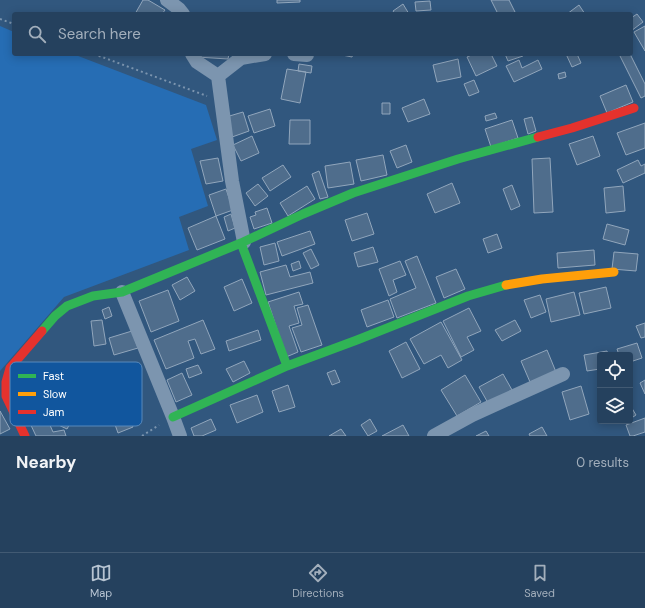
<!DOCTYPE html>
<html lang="en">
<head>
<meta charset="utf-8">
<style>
	body { margin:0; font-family:"DM Sans",sans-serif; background:#314c67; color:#f1f3f6 }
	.controls { position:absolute; right:12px; bottom:12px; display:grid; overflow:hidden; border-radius:4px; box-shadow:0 2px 10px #0003 }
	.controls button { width:36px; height:36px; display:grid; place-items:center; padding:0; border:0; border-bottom:1px solid #425a73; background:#25415e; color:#f1f3f6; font:20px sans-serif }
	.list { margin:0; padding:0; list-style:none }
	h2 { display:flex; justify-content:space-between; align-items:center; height:52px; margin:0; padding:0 16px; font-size:17px }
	h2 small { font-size:13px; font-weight:400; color:#a3afbc }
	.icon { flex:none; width:22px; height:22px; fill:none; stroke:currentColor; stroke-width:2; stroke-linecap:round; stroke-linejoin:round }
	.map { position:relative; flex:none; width:645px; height:436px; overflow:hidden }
	.search { position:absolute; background:#25415e; box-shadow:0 2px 10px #0003; left:12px; right:12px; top:12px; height:44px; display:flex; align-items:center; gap:10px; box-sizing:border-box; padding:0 14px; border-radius:4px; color:#a3afbc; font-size:15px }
	.sheet { height:116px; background:#25415e }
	nav { display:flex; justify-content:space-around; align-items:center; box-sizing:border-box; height:56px; border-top:1px solid #425a73; background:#25415e; font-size:11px; color:#a3afbc }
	nav a { display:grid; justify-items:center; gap:2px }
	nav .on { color:#b7c4d2 }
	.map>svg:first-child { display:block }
	.green { fill:#266db4 }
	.building { fill:#4f6d8c; stroke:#91a6bc }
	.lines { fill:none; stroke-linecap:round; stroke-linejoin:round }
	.path { stroke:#7c95af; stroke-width:2; stroke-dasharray:2 3; stroke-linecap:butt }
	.street { stroke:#7c95af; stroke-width:14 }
	.fast { stroke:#30b455; stroke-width:9 }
	.slow { stroke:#ff9f0a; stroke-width:9 }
	.jam { stroke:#e5322d; stroke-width:9 }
	.key { fill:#11569e; stroke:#5889bb; stroke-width:1 }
	.key-label { font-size:11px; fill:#fff }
</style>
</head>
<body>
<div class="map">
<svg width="645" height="436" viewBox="0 0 645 436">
	<rect width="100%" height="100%" fill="#31577e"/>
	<path class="green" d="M0,26L14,32V54H73L206,105L217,140L191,149L208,206L179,217L189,250L64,297L0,371Z"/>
	<path class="building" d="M143,0H148L165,10L162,14H135Z
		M277,0H300V2L277,3Z
		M491,0H509L515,12L511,14H498Z
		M430,1L431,10L416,11L415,2Z
		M403,4L409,14H395L393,11Z
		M579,5L585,14H567Z
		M637,14L643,22L631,31V18Z
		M645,26V51L634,32Z
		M197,54H229L228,59L197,57Z
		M337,54H353L352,57Z
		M474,54H491L497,66L476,76L467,57Z
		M505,54H522L523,56L508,61Z
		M566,54H577L581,63L572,67Z
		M619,54H630L645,84V96L641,98Z
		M458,59L461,77L437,82L433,65Z
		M519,60L522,68L538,60L542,69L514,82L506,66Z
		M299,64L312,66L311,73L298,71Z
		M287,69L306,72L300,103L281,99Z
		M565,72L566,77L559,79L558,74Z
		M474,80L479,92L469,96L464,84Z
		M626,85L633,102L607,113L600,96Z
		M424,99L430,114L408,122L402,108Z
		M382,103H390V114H382Z
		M270,109L275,126L254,133L248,116Z
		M243,112L249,131L232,137L226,117Z
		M495,113L497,118L486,121L485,116Z
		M532,117L536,131L528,134L524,119Z
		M290,120H310V144H289Z
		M512,120L518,138L491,147L485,129Z
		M645,123V148L626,155L617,133Z
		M252,136L259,153L241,161L233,145Z
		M593,136L600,156L577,165L569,144Z
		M406,145L412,162L397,168L390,151Z
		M383,155L387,175L361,181L356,160Z
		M218,158L223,181L206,184L200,161Z
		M550,158L553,212L534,213L532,159Z
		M638,160L641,166L645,164V173L623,183L617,170Z
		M350,162L354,184L328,188L325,166Z
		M283,165L291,177L270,191L262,178Z
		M319,171L328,197L320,199L312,174Z
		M452,183L460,203L435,213L427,194Z
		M258,184L268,196L255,206L246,193Z
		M512,185L520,206L511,210L503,189Z
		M307,186L315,199L288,216L280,203Z
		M623,186L625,211L606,213L604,188Z
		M226,189L233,210L216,216L209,195Z
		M267,208L272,223L254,229L250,217L256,215L255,212Z
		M367,213L374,234L352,241L345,220Z
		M231,214L235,228L228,231L224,217Z
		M216,216L225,239L197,250L188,228Z
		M607,224L629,230L625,245L603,239Z
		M310,231L315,244L282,256L277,242Z
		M497,234L502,248L488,253L483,239Z
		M275,243L279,261L264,265L260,247Z
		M373,247L378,262L358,267L354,253Z
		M311,249L319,265L311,269L303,253Z
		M594,250L595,265L558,268L557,253Z
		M614,252L638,254L636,271L612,269Z
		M417,256L436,303L397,318L390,299L416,288L405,261Z
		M299,261L301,268L293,271L291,264Z
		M400,261L406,275L393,280L397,292L389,296L379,269Z
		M286,265L290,277L310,272L313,283L266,295L260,272Z
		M456,269L465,289L444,298L436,277Z
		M187,277L195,291L180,300L172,285Z
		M242,279L252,303L234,311L224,287Z
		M606,287L611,308L584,314L579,293Z
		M168,290L179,321L151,332L139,301Z
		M299,292L303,304L294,306L299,323L289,326L298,352L286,357L268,302Z
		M574,292L580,315L551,322L546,299Z
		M540,295L546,312L531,318L524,300Z
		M388,300L394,317L367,327L361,310Z
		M308,305L322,345L301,352L292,328L302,325L297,308Z
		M109,307L112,316L105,319L102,310Z
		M469,308L481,331L467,337L474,350L461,357L443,321Z
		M102,320L106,344L94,346L91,321Z
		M203,320L215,349L201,354L195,339L188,341L194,358L166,369L154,340Z
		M515,320L521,331L502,341L495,330Z
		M441,322L462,360L448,368L441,355L424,364L410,339Z
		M645,323V337L641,338L636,326Z
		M258,330L261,340L229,351L226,341Z
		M132,331L138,348L114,355L109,338Z
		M406,342L420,369L402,378L389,351Z
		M637,343L642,358L630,362V355H619L617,349Z
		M547,350L556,372L530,382L521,361Z
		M607,351L608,355H600V369L587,371L584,355Z
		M244,361L250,373L233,382L226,369Z
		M198,365L202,373L189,378L186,369Z
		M335,370L340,382L332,385L327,373Z
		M182,373L192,395L176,402L167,380Z
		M503,374L512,390L488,403L479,387Z
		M465,375L481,402L457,416L441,390Z
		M645,380V394L640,383Z
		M288,385L295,407L279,412L272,391Z
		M581,386L589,414L570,420L562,392Z
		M257,395L263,412L237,423L230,405Z
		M630,405L636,415L630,419Z
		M56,409L73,418L67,429L50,421Z
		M0,411L10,429L0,434Z
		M127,413L133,427L118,433L113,419Z
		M45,414L53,432L64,430L66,436H36L29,421Z
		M645,418V432L633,436H630L626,425Z
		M211,419L216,430L202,436H194L191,428Z
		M370,419L377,431L368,436L361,425Z
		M403,425L409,436H382Z
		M542,427L547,436H530L529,434Z
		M341,429L346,436H329Z
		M486,431L489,436H476Z"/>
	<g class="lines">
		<path class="path" d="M0,19L14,24
			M94,54L207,96
			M142,436L159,425"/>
		<path class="street" d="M167,0L179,9L183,14
			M192,54L197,62L218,76
			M294,54L307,55
			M244,242L232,181L218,76L241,58L265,54
			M122,292L173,417L180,436
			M434,436L472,415L563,374"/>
		<path class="fast" d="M241,243L303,214L353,193L458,159L538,137
			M42,331L55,316L67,306L93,296L122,292L241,243L287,366
			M173,417L287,366L357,340L468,296L506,285"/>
		<path class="slow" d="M506,285L542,279L614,272"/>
		<path class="jam" d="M538,137L572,128L634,108
			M25,436L6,396V382L10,368L42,331"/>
	</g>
	<rect x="10" y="362" width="132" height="64" rx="6" class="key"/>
	<rect x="18" y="374" width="18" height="4" fill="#30b455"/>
	<rect x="18" y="392" width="18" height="4" fill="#ff9f0a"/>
	<rect x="18" y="410" width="18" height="4" fill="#e5322d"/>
	<g class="key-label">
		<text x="43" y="380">Fast</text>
		<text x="43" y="398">Slow</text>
		<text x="43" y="416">Jam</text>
	</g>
</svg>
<div class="controls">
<button><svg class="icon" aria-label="locate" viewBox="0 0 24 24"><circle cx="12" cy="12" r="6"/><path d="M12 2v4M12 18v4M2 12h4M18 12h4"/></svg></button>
<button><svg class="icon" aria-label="layers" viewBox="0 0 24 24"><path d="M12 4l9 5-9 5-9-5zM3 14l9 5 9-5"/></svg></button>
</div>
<div class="search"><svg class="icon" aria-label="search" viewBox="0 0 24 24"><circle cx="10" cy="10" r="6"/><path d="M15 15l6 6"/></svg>Search here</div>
</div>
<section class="sheet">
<h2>Nearby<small>0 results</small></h2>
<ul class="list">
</ul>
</section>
<nav>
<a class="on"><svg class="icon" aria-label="map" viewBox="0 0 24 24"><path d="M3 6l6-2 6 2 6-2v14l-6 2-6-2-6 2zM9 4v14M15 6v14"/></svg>Map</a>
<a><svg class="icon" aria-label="directions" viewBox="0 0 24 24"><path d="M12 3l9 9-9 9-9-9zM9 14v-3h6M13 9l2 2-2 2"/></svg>Directions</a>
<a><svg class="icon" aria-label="saved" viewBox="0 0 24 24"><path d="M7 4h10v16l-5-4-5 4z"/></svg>Saved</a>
</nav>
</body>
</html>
